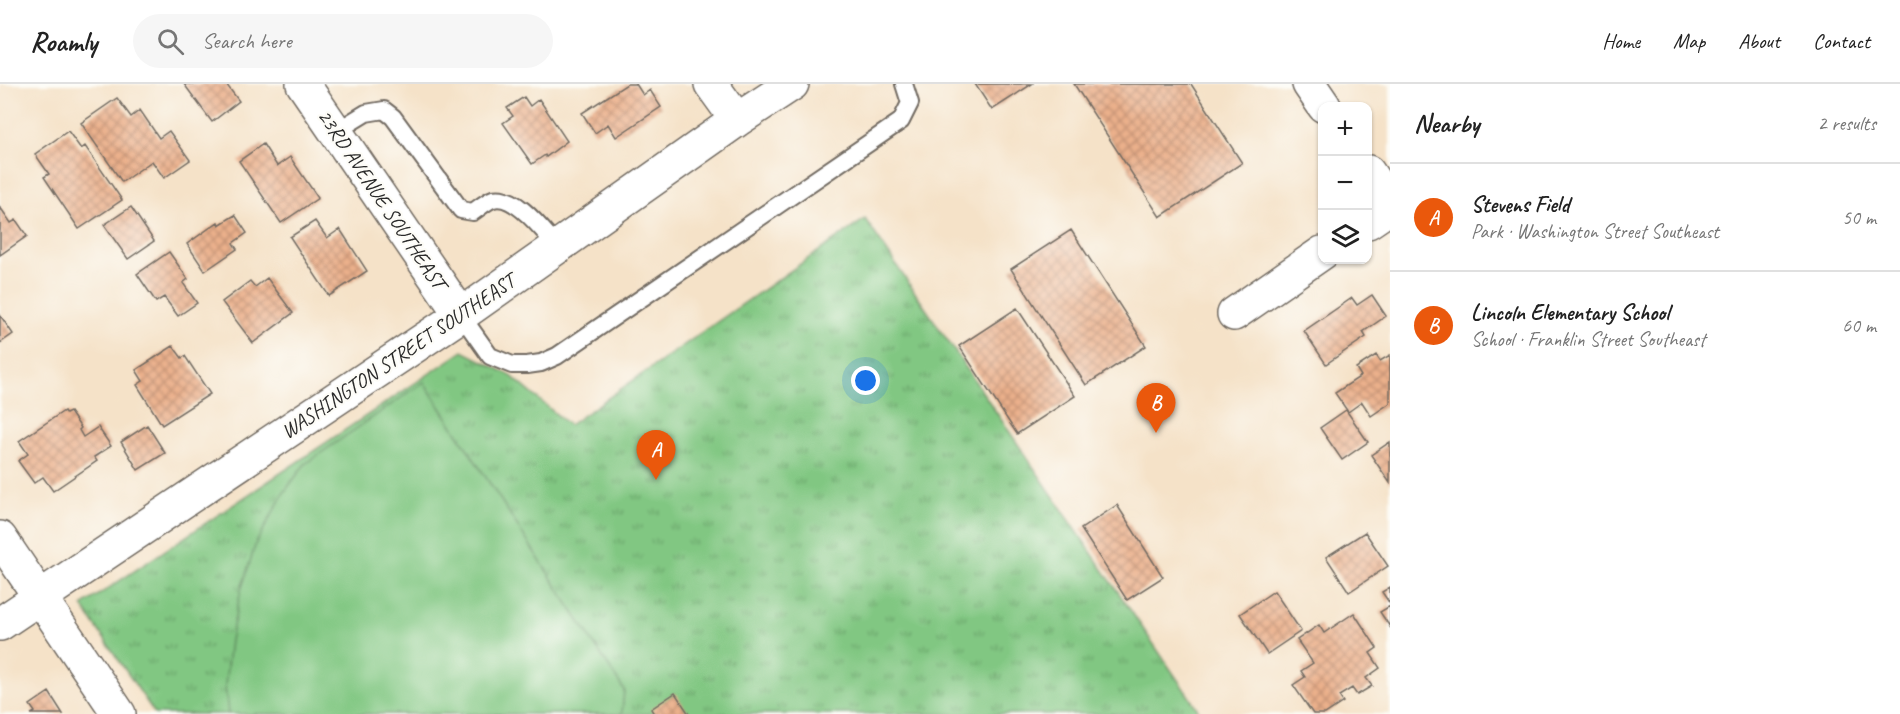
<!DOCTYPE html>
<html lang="en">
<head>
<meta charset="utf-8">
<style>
	body { margin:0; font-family:Caveat,sans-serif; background:#f6f6f6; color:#222 }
	.controls { position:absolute; right:18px; top:18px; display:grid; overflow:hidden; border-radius:12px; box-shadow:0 2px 4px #0004 }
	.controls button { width:54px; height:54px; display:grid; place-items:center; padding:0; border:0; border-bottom:2px solid #e0e0e0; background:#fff; color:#222; font:30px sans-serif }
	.you { position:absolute; left:866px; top:297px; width:21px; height:21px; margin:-15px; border:4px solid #fff; border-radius:50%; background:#1a73e8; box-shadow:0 0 0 9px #1a73e833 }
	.badge { display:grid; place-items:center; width:39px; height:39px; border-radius:50%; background:#ea580c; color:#fff; font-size:20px; font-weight:700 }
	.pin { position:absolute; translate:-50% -50px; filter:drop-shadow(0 2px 3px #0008) }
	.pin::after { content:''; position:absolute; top:32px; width:21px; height:18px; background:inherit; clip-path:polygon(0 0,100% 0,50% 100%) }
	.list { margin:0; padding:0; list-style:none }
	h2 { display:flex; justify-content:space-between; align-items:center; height:78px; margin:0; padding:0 24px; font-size:26px }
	h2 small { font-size:20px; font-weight:400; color:#767676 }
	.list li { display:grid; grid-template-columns:39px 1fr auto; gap:18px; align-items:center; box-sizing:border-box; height:108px; padding:0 24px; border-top:2px solid #e0e0e0 }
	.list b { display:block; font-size:22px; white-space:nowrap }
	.list p { margin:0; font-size:20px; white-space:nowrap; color:#767676 }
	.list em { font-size:20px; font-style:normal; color:#767676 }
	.icon { flex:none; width:33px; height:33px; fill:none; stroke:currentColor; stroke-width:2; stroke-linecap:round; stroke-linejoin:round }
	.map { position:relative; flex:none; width:1390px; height:630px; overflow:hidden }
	header { display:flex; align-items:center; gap:36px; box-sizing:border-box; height:84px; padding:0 30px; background:#fff; border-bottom:2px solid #e0e0e0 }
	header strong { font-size:28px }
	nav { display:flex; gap:33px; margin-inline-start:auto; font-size:21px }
	.search { width:420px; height:54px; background:#f6f6f6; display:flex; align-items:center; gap:15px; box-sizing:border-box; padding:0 21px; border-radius:33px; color:#767676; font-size:22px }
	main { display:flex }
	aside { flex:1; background:#fff }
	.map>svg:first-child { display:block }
	.grass { fill:url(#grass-tufts); stroke:#567956; stroke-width:1.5 }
	.pitch { fill:#81c782; stroke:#567956; stroke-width:1.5 }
	.building { fill:url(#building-cross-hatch) }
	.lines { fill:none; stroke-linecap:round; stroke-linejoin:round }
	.service-casing { stroke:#726b62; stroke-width:20 }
	.minor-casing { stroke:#726b62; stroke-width:36 }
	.service { stroke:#fff; stroke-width:16 }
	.minor { stroke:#fff; stroke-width:33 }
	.labels { text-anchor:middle; stroke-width:4.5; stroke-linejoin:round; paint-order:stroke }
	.street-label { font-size:21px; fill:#2b2b2b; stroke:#fdfcf7 }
</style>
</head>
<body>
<header>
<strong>Roamly</strong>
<div class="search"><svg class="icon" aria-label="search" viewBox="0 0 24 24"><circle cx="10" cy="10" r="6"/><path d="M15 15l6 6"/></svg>Search here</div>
<nav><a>Home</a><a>Map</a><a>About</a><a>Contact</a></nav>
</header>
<main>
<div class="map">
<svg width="1390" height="630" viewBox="0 0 1390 630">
	<defs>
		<pattern id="grass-tufts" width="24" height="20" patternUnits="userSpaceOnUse" patternTransform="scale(1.5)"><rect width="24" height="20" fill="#81c782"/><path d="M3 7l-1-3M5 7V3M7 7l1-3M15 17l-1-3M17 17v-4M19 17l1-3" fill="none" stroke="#6aa26b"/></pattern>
		<pattern id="building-cross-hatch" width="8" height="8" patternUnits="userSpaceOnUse" patternTransform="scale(1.5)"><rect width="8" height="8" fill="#ebb08b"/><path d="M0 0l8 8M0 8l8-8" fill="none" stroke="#bf8f72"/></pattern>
	</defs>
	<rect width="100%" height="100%" fill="#fdfcf7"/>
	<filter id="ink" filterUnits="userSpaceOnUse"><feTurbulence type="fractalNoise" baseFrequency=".0167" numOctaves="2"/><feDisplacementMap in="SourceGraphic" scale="12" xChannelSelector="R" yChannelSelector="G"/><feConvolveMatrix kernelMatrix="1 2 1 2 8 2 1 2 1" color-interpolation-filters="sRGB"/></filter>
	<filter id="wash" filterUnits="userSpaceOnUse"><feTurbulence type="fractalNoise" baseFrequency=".008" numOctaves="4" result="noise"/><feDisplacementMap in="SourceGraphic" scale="24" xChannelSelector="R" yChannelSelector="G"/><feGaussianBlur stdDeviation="1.35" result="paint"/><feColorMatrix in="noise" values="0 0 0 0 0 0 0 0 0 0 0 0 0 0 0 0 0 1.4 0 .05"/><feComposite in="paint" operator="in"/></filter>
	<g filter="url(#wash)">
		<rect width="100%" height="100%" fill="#f5e2c8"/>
		<path class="grass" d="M865,135L1201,630H155L82,522L463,267L510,291L569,341Z"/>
		<path class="pitch" d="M424,298L624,606L622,630H228L225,602L230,556L241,506L256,459L285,407L305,380Z"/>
		<g id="blocks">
			<path class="building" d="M184,0H226L239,17L212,38Z
				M627,0H636L643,11L650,6L661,23L616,53L608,40L595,49L582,29Z
				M975,0H1032L992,26Z
				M1074,0H1191L1242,79L1160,133Z
				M524,13L530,22L539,15L567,57L546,73L545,71L532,80L503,39L513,32L507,24Z
				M117,14L131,33L140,26L159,54L169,47L190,76L164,94L152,77L122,98L81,39Z
				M68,47L81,65L85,62L122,116L79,145L44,93L49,90L35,70Z
				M263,60L277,82L290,73L318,114L281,139L239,77Z
				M0,123L11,139L16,136L27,152L0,171Z
				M131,123L154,157L128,175L104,141Z
				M235,131L247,149L233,159L237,165L205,187L187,160L218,138L219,141Z
				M315,137L327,154L340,145L367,187L329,212L290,153Z
				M1071,146L1146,262L1086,301L1011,185Z
				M169,168L188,195L183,199L197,219L178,232L164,213L156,218L137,190Z
				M267,194L293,229L253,259L222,218L250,197L255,203Z
				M1372,211L1386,232L1363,248L1366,253L1326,280L1304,247L1352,214L1357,221Z
				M1017,224L1075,312L1017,350L959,262Z
				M0,231L13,250L0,259Z
				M173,262L182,274L185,272L210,310L162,341L137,301L143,297L136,286Z
				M1376,271L1380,277L1390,271V319L1371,332L1362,318L1348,328L1335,309L1361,292L1356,284Z
				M1346,326L1368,358L1342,376L1320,344Z
				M64,327L66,330L70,328L81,344L79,346L83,353L98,343L111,362L94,373L97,377L53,407L43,393L34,399L18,377L28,370L19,357Z
				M147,341L165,369L138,386L121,358Z
				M1390,358V399L1371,371Z
				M1117,421L1163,493L1127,516L1081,445Z
				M1365,448L1388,482L1349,508L1326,473Z
				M1390,503V520L1382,508Z
				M1274,507L1301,547L1267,570L1240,530Z
				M1390,522V543L1380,528Z
				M1354,529L1377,564L1370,569L1380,584L1366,594L1372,602L1357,611L1352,604L1339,612L1343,618L1325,630H1313L1293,601L1305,593L1301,587L1313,579L1297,556L1319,541L1324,549Z
				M49,608L63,630H31L35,628L30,621Z
				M675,609L689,630H654L651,625Z"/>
		</g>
	</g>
	<g filter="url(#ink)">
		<use href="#blocks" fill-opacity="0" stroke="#726b62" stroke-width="1.5"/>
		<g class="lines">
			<defs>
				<path id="service" d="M335,48L366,29L384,26L393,33L461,126L473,128C479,124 487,117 493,115C515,109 544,148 557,162
					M461,231L490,272L512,281H527L541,279L557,272L901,37L910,19L904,0"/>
				<path id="minor" d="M303,0L461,231
					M711,0L737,36
					M1309,0L1324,22
					M1368,88L1390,121
					M1368,138L1390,123
					M1234,230L1322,169
					M0,454L119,630
					M0,540L461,231L737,36L792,0"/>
			</defs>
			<use href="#service" class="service-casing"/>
			<use href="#minor" class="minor-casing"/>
			<use href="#service" class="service"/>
			<use href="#minor" class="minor"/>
		</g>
	</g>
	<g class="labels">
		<g class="street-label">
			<text transform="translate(382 115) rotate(56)" y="7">23RD AVENUE SOUTHEAST</text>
			<text transform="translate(398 272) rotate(-34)" y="7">WASHINGTON STREET SOUTHEAST</text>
		</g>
	</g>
</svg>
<div class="controls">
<button>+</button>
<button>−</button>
<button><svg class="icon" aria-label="layers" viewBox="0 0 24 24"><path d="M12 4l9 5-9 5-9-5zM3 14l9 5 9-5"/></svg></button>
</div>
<div class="you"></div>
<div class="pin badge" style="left:656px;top:396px">A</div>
<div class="pin badge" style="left:1156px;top:349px">B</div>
</div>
<aside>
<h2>Nearby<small>2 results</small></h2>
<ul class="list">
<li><span class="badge">A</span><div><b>Stevens Field</b><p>Park · Washington Street Southeast</p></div><em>50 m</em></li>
<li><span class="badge">B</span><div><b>Lincoln Elementary School</b><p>School · Franklin Street Southeast</p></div><em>60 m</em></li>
</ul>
</aside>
</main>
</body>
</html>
